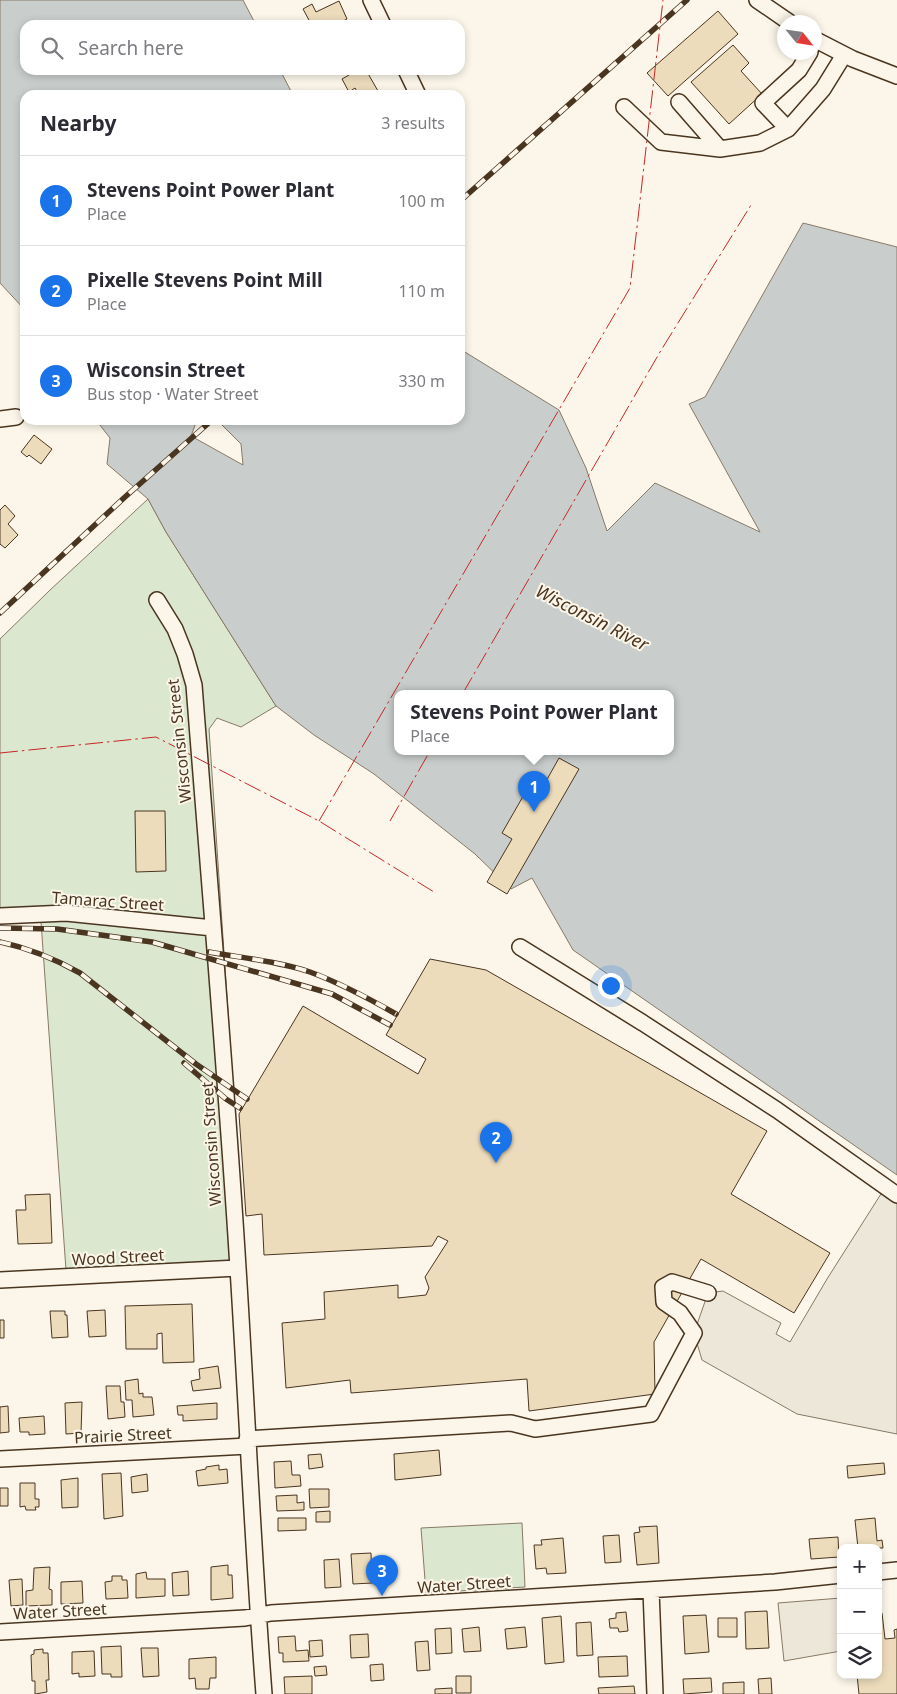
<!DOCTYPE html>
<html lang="en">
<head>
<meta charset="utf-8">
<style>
	body { margin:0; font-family:"Noto Sans",sans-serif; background:#f7f7f7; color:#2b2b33 }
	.controls { position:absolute; right:15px; bottom:15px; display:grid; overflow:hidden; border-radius:10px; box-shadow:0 2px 8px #0003 }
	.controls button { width:45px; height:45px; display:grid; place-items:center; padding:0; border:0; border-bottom:1px solid #e1e1e2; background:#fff; color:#2b2b33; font:25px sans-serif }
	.compass { position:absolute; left:777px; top:15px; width:45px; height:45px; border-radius:50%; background:#fff; box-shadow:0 2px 8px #0003; rotate:120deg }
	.you { position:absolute; left:610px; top:985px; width:18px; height:18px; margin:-12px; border:4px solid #fff; border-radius:50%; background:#1a73e8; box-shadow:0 0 0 8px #1a73e833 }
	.badge { display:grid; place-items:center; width:32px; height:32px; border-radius:50%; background:#1a73e8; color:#fff; font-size:16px; font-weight:700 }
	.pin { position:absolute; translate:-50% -41px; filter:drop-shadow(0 1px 2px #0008) }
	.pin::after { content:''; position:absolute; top:26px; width:18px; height:15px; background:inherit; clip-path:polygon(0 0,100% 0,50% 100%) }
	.popup { position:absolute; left:394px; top:690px; width:280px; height:65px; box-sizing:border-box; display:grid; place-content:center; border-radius:10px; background:#fff; filter:drop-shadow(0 1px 4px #0005); font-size:16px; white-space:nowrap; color:#7c7c81 }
	.popup b { font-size:19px; color:#2b2b33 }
	.popup::after { content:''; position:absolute; left:50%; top:100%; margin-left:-10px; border:10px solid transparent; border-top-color:#fff }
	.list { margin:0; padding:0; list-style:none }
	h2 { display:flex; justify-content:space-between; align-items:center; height:65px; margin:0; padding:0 20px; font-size:21px }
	h2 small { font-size:16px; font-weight:400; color:#7c7c81 }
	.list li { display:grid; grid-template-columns:32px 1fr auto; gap:15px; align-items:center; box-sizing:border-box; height:90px; padding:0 20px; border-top:1px solid #e1e1e2 }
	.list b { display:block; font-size:19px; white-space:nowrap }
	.list p { margin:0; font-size:16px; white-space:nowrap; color:#7c7c81 }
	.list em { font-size:16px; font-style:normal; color:#7c7c81 }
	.icon { flex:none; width:28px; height:28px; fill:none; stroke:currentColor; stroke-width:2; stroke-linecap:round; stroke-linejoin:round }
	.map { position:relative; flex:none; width:897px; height:1694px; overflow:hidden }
	.search { position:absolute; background:#fff; box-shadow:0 2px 8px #0003; left:20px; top:20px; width:445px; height:55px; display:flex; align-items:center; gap:12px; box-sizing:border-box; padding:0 18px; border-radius:15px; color:#7c7c81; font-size:19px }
	.panel { position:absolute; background:#fff; box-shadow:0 2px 8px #0003; left:20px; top:90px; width:445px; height:335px; border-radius:15px }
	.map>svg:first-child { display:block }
	.green { fill:#dce7d0; stroke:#887966 }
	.parking { fill:#ede7d9; stroke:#887966 }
	.water { fill:#c9cecd; stroke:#887966; fill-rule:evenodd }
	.building { fill:#ecdcbc; stroke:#4a3520 }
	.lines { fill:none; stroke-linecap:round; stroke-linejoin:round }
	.minor-casing { stroke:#4a3520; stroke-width:18 }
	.minor { stroke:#fbf6e9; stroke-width:15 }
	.rail-casing { stroke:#4a3520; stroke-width:5.5 }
	.rail { stroke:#fbf6e9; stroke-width:4; stroke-dasharray:11; stroke-linecap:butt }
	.power { stroke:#c62828; stroke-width:1; stroke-dasharray:18 4 2.5 4; stroke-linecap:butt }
	.labels { text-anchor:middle; stroke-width:4; stroke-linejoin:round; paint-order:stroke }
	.street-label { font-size:16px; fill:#4a3520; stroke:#fbf6e9 }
	.water-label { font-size:18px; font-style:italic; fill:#4a3520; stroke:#fbf6e9 }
</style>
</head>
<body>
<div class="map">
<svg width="897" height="1694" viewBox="0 0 897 1694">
	<rect width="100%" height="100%" fill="#fbf6e9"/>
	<path class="green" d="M148,499L166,532L276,706L241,727L217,718L209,729L245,1265L66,1270L41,922L0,923V639L49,591Z
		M522,1523L525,1587L426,1593L421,1528Z"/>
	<path class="parking" d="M886,1186L897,1195V1434L797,1414L702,1360L694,1333L708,1293L723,1291L781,1323L776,1334L790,1342L827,1279Z
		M841,1598V1651L784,1661L778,1603Z"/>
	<path class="water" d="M0,0H243L256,25H25V70H280L293,95H25V310L0,283Z
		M803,223L897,247V1175L573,950L532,878L511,889L475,854L374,774L314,735L276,706L166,532L148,499L107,464L110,438L96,420H197L191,436L243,465L241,444L217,420H460V349L559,410L586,468L607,531L655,483L760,532L689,404L705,397ZM398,693H670V751H398Z"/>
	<path class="building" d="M339,1L347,19L336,25H305L310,22L303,9L312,4L316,12Z
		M718,11L738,34L668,96L647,73Z
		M733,45L749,63L741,71L762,94L729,124L691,82Z
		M346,70H366L378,91L371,95H359L355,88L349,92L342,79L349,75Z
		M34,435L52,449L41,464L29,455L27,457L21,452Z
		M5,505L15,516L8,524L18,535L5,548L0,544V510Z
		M559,758L579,769L507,894L487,882L512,839L502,833L529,786L540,792Z
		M135,811H165L166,871L136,872Z
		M430,959L486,970L767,1131L731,1194L830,1253L794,1313L701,1259L654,1342L655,1394L529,1411L527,1379L351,1393L350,1380L286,1388L282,1323L325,1319L324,1292L398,1285V1298L426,1295L429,1288L425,1277L448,1241L438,1236L432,1246L264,1255L262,1214L246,1216L239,1114L303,1006L418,1074L426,1059L386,1035Z
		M50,1194L52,1243L18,1244L16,1210H26L25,1195Z
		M192,1304L194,1362L163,1363L162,1333L157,1334V1349H126L125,1306Z
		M105,1310L106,1336L89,1337L87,1311Z
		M50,1311H65V1315H67L68,1337L52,1338Z
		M0,1320H4V1338H0Z
		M218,1366L221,1388L193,1391L191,1381L200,1379L199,1369Z
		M138,1379L139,1394L143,1393V1397H152L154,1415L133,1417L132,1400H126L125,1381Z
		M106,1386H120L121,1402H124L125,1417L108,1419Z
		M82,1402L81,1433L66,1434L65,1403Z
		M217,1403V1419L183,1421V1415H178L177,1406Z
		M8,1406L9,1432L0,1433V1407Z
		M44,1416L45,1434L29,1435V1432H20L19,1418Z
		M439,1450L441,1475L395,1480L394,1454Z
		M321,1454L323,1467L309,1469L308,1455Z
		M291,1461L292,1475H300L301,1486L275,1488L274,1462Z
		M884,1463L885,1474L848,1478L847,1466Z
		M219,1465V1470L227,1469L228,1483L198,1486L196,1471L206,1469V1467Z
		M121,1473L123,1516L104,1519L102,1474Z
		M147,1474L148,1491L132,1493L131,1477Z
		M78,1478V1507L62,1508L61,1480Z
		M20,1483H35V1499H39V1507H35L36,1510H26L25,1506L20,1507Z
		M0,1488H8V1506H0Z
		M309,1489H329V1507L310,1508Z
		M297,1495V1503L304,1502V1510L277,1511L276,1496Z
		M330,1511V1522H316V1512Z
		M278,1518H306V1530L278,1531Z
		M875,1518L877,1541L882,1540L883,1548H858L855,1520Z
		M657,1526L659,1563L637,1565L634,1533L640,1532L639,1527Z
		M619,1535L621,1562L605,1563L603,1536Z
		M838,1537L839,1557L811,1559L809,1539Z
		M563,1538L566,1573L547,1574L546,1568L536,1569L534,1545H542L541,1540Z
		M371,1553L372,1583L353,1584L351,1554Z
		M339,1559L341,1587L325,1588L324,1560Z
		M228,1565V1575H232L233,1598L211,1600V1567Z
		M50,1567L49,1589L52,1590V1605L26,1606V1591L33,1590L34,1568Z
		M188,1571L189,1595L173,1596L172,1573Z
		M146,1572L147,1579H165V1596L136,1598V1574Z
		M112,1576H122V1580H127L128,1598L106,1599L105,1582L112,1581Z
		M22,1579L23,1605L11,1606L9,1580Z
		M82,1581L83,1603L61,1604V1582Z
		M767,1611L769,1648L746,1649L745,1612Z
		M626,1612L628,1631L619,1632L618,1628H610L609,1619L616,1618V1613Z
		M878,1613H882L885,1639L895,1638L894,1630L897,1629V1694H859L857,1675H878Z
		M706,1615L709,1652L685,1654L683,1616Z
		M561,1616L564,1662L545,1664L542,1618Z
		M718,1618H737V1637H718Z
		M591,1622L593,1655L577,1656L576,1623Z
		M479,1627L481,1651L464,1652L462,1629Z
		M525,1627L527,1647L507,1649L505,1629Z
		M451,1628L452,1653L436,1654L435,1629Z
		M368,1634L369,1657L351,1658L350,1635Z
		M295,1636L296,1651L308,1650L309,1661L283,1662V1653H279L278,1637Z
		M322,1640L323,1656L310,1657L309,1641Z
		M428,1641L430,1670L417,1671L415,1642Z
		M121,1646L122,1677H111V1674H102L101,1647Z
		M141,1648H158L159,1676L143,1677Z
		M43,1649V1653H48L49,1680H46L47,1692L35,1694V1681H32L31,1655L34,1654V1650Z
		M94,1651L95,1676L79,1677V1673L72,1674V1652Z
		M627,1656L628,1676L599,1677L598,1657Z
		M216,1657V1678H210L209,1689H196L195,1678L189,1679V1659Z
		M383,1664L384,1680L371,1681L370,1665Z
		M326,1666L327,1675L315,1676L314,1667Z
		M312,1676V1694H285L284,1677Z
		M456,1676H471V1693H456Z
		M711,1678L712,1692L684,1694L683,1679Z
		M771,1678L772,1694H759L758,1679Z
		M744,1682V1694H723V1683Z
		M634,1686L635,1694H599L598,1688Z
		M452,1688V1694H435V1689Z"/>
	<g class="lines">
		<defs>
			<path id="minor" d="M371,0L383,25
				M757,0L789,22
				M814,39L853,59L897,76
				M406,70L418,95
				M679,102L720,149
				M624,107L661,142L720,149L760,143L788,129L823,89L844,55
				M788,129L763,103L799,70L810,52
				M0,419L16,417
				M157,600L175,629L185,654L194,685C209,879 226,1073 238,1268C247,1410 253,1552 264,1694
				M0,916L66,913L213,928
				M520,947L643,1023L777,1110L897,1195
				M0,1280L238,1268
				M247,1439L511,1423L535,1429L651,1414L694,1333L680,1313L664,1302L663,1287L672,1282L708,1293
				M0,1459L248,1446
				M878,1572L897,1570
				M651,1590L655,1694
				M0,1632L245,1618L271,1613L775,1582L841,1575"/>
		</defs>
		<use href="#minor" class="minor-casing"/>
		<use href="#minor" class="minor"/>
		<defs>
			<path id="rail" d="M460,201L687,0
				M0,613L125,497L212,420
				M0,928L57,929L152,942L332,994L390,1025
				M0,942C28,948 55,959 80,973L196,1064L247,1099
				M209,952C242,958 277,961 310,972C340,983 368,998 396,1014
				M184,1063L226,1099L240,1108"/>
		</defs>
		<use href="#rail" class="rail-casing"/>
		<use href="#rail" class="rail"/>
		<path class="power" d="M463,693L660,352L751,205
			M0,753L156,737L319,821L434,892
			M319,821L630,288L663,0
			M390,821L430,751"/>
	</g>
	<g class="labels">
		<g class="street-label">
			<text transform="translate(179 741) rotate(-96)" y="6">Wisconsin Street</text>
			<text transform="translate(108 901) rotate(4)" y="6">Tamarac Street</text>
			<text transform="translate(211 1144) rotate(-94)" y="6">Wisconsin Street</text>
			<text transform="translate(118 1257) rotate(-3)" y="6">Wood Street</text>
			<text transform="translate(123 1435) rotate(-3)" y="6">Prairie Street</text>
			<text transform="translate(464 1584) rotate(-4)" y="6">Water Street</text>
			<text transform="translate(60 1611) rotate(-3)" y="6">Water Street</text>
		</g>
		<g class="water-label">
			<text transform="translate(592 618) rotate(27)" y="6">Wisconsin River</text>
		</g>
	</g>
</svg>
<div class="controls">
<button>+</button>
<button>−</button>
<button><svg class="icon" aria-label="layers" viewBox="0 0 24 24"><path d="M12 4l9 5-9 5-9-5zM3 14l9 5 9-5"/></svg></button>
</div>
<svg class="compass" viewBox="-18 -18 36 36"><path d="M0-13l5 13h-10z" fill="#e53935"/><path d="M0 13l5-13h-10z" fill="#7c7c81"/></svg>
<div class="you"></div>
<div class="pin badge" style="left:534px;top:812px">1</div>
<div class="popup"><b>Stevens Point Power Plant</b>Place</div>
<div class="pin badge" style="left:496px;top:1163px">2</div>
<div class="pin badge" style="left:382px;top:1596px">3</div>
<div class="search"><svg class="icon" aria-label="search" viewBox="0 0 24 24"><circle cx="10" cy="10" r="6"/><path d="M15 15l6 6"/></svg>Search here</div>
<section class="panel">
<h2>Nearby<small>3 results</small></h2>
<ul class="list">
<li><span class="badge">1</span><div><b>Stevens Point Power Plant</b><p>Place</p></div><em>100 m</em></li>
<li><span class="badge">2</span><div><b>Pixelle Stevens Point Mill</b><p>Place</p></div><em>110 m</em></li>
<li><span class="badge">3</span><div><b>Wisconsin Street</b><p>Bus stop · Water Street</p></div><em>330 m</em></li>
</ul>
</section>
</div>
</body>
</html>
